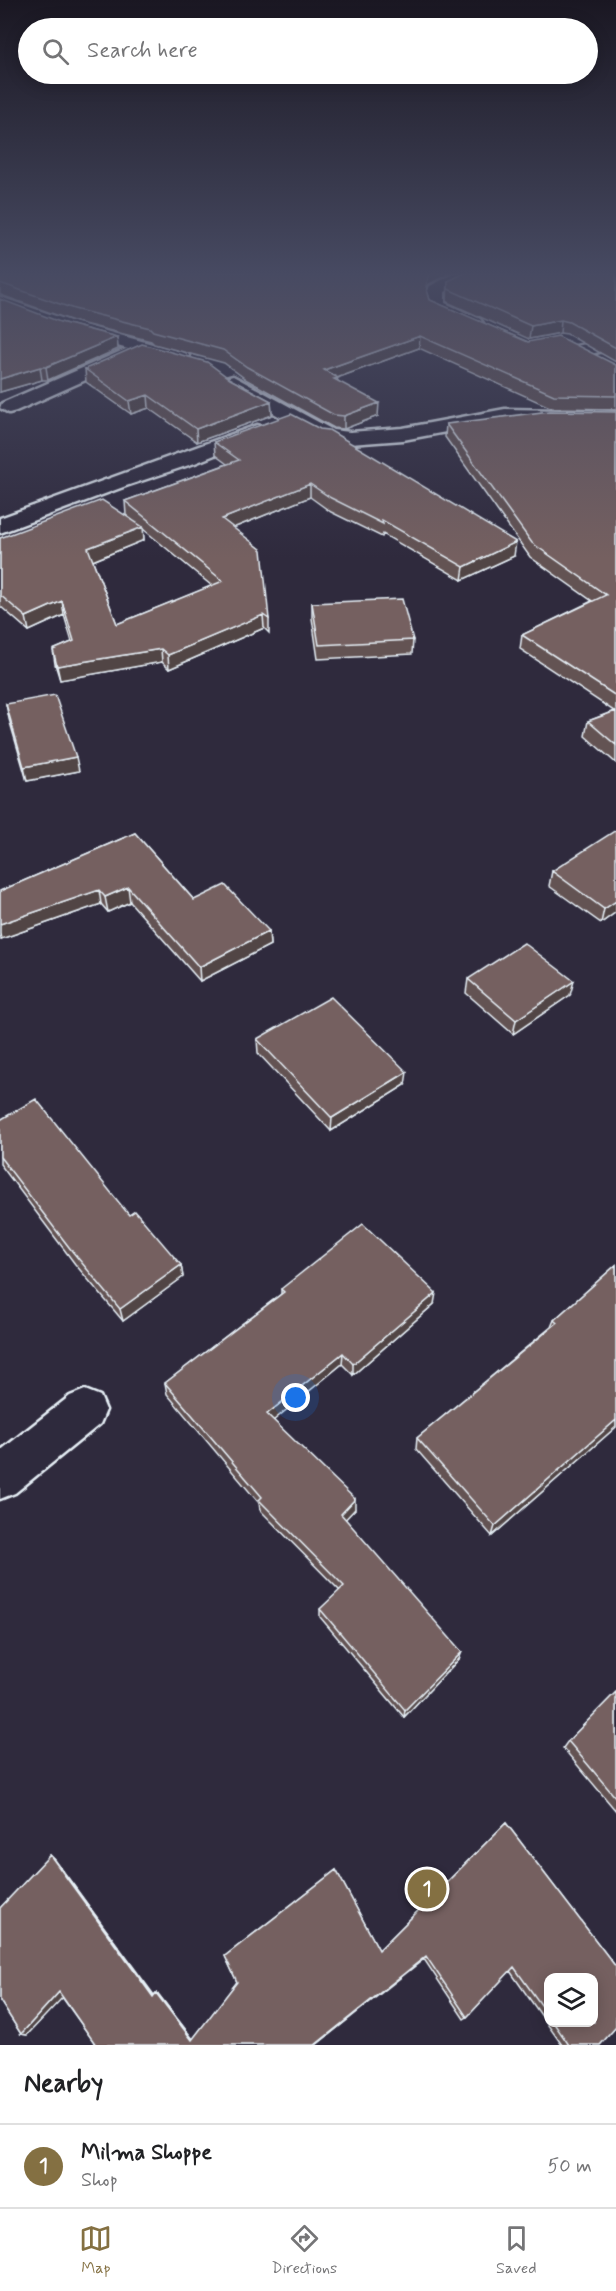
<!DOCTYPE html>
<html lang="en">
<head>
<meta charset="utf-8">
<style>
	body { margin:0; font-family:Mynerve,sans-serif; background:#f2f2f2; color:#202124 }
	.controls { position:absolute; right:18px; bottom:18px; display:grid; overflow:hidden; border-radius:12px; box-shadow:0 3px 15px #0003 }
	.controls button { width:54px; height:54px; display:grid; place-items:center; padding:0; border:0; border-bottom:2px solid #e0e0e0; background:#fff; color:#202124; font:30px sans-serif }
	.you { position:absolute; left:296px; top:1398px; width:21px; height:21px; margin:-15px; border:4px solid #fff; border-radius:50%; background:#1a73e8; box-shadow:0 0 0 9px #1a73e833 }
	.badge { display:grid; place-items:center; width:39px; height:39px; border-radius:50%; background:#847042; color:#fff; font-size:20px; font-weight:700 }
	.pin { position:absolute; translate:-50% -50%; border:3px solid #fff; box-shadow:0 2px 6px #0006 }
	.list { margin:0; padding:0; list-style:none }
	h2 { display:flex; justify-content:space-between; align-items:center; height:78px; margin:0; padding:0 24px; font-size:26px }
	h2 small { font-size:20px; font-weight:400; color:#757577 }
	.list li { display:grid; grid-template-columns:39px 1fr auto; gap:18px; align-items:center; box-sizing:border-box; height:84px; padding:0 24px; border-top:2px solid #e0e0e0 }
	.list b { display:block; font-size:22px; white-space:nowrap }
	.list p { margin:0; font-size:20px; white-space:nowrap; color:#757577 }
	.list em { font-size:20px; font-style:normal; color:#757577 }
	.icon { flex:none; width:33px; height:33px; fill:none; stroke:currentColor; stroke-width:2; stroke-linecap:round; stroke-linejoin:round }
	.map { position:relative; flex:none; width:616px; height:2045px; overflow:hidden }
	.search { position:absolute; background:#fff; box-shadow:0 3px 15px #0003; left:18px; right:18px; top:18px; height:66px; display:flex; align-items:center; gap:15px; box-sizing:border-box; padding:0 21px; border-radius:33px; color:#757577; font-size:22px }
	.sheet { height:162px; background:#fff }
	nav { display:flex; justify-content:space-around; align-items:center; box-sizing:border-box; height:84px; border-top:2px solid #e0e0e0; background:#fff; font-size:16px; color:#757577 }
	nav a { display:grid; justify-items:center; gap:3px }
	nav .on { color:#847042 }
	.map>svg:first-child { display:block }
	.lines { fill:none; stroke-linecap:round; stroke-linejoin:round }
	.minor-casing { stroke:#e8f1f8; stroke-width:5 }
	.minor { fill:#2f2a3d; fill-rule:evenodd }
	.wall { fill:#645353; stroke:#e8f1f8; stroke-width:1.5; fill-rule:evenodd }
	.shaded-wall { fill:#514444; stroke:#e8f1f8; stroke-width:1.5 }
	.building { fill:#746161; stroke:#e8f1f8; stroke-width:1.5 }
</style>
</head>
<body>
<div class="map">
<svg width="616" height="2045" viewBox="0 0 616 2045">
	<rect width="100%" height="100%" fill="#2f2a3d"/>
	<filter id="ink" filterUnits="userSpaceOnUse"><feTurbulence type="fractalNoise" baseFrequency=".0167" numOctaves="2"/><feDisplacementMap in="SourceGraphic" scale="12" xChannelSelector="R" yChannelSelector="G"/><feConvolveMatrix kernelMatrix="1 2 1 2 8 2 1 2 1" color-interpolation-filters="sRGB"/></filter>
	<g filter="url(#ink)">
		<g class="lines">
			<defs>
				<path id="minor" d="M458,272H479L477,276L445,292V303L480,319L483,323L480,327H468L430,310C426,304 426,292 430,286Z
					M0,297L73,322L188,354L190,358L188,362L181,364L61,330L0,308Z
					M616,338V348L578,357L571,355L569,351L571,347Z
					M126,349L133,351L135,355L133,359L16,411L9,413L0,408L2,403Z
					M233,376L333,430L350,432L403,428L505,409L616,411V423L505,421L403,440L350,444L321,440L226,386L223,382L226,378Z
					M257,425L264,427L267,431L264,435L195,463L126,486L0,533V518Z
					M85,1390L100,1396L106,1410L100,1424L15,1493L0,1499V1451L70,1396Z"/>
			</defs>
			<use href="#minor" class="minor-casing"/>
			<use href="#minor" class="minor"/>
		</g>
		<path class="wall" d="M0,272L429,284L427,291L430,300L528,342L616,365V409L552,408L419,348L337,378L338,381L378,416L344,429L334,428L247,380L224,363L154,344L151,341L76,322L1,295H0Z
			M616,272V362L567,334L560,333L529,339L447,302L448,281Z
			M60,322L117,337L118,349L48,380H42L0,392Z
			M85,369L230,379L271,401L272,415L197,442L149,408L131,414L86,382Z
			M616,412V763L585,736L588,721L614,711L520,649L522,635L592,601L530,557L445,437L446,424Z
			M214,442L514,556L462,580L383,534L382,537L331,512L310,497L233,528L269,619V633L264,628L169,669L162,662L60,680L55,664L53,650L72,642L64,615L29,631L0,606V538L132,520L126,515L125,501L227,464L215,455ZM143,529L212,586L117,624L93,561L144,540Z
			M312,603L413,640L412,654L318,659L312,618Z
			M6,704L79,771L27,781L9,719Z
			M135,833L194,900L269,931L270,945L200,981L130,902L108,912L101,904L1,939L0,935V891Z
			M552,871L616,912L601,923L549,886Z
			M468,979L570,995L513,1034L466,993Z
			M257,1039L405,1085L331,1131L258,1053Z
			M0,1120L129,1215L181,1265L183,1277L123,1321L75,1264L0,1164Z
			M616,1265V1427L492,1536L416,1449L417,1438L551,1327L554,1320Z
			M281,1289L434,1304L353,1375L342,1364L273,1420L355,1509L345,1519L459,1659L404,1717L320,1617V1609L340,1591L260,1510L259,1503L167,1394L165,1383L281,1294Z
			M616,1692V1811L563,1748L568,1741Z
			M506,1823L616,1967V2027L600,2045H562L510,1971L467,2017L464,2019L424,1959L316,2045H96L62,1997L27,2035L21,2034L0,2001V1908L50,1855L55,1860L154,1995L156,1993L159,1995L193,2039L237,1982L225,1956L336,1870L379,1950ZM549,1977H594V2022H549Z"/>
		<path class="shaded-wall" d="M430,272H453L429,284L425,298L426,286Z
			M561,320L560,333L529,339L531,326Z
			M420,336L419,348L323,383L324,370Z
			M117,337L118,349L48,380L46,367Z
			M40,367L42,380L0,392V379Z
			M148,395L149,408L131,414L129,401Z
			M271,401L272,415L197,442L196,429Z
			M379,403L378,416L344,429V416Z
			M310,484V497L223,532L222,519Z
			M143,527L144,540L90,562L88,548Z
			M516,542L514,556L462,580L464,567Z
			M62,601L64,615L29,631L26,617Z
			M263,615L264,628L169,669L168,655Z
			M161,649L162,662L60,680L57,666Z
			M76,757L79,771L27,781L24,767Z
			M128,887L130,902L108,912L105,897Z
			M99,890L101,904L1,939L0,934V924Z
			M616,901V912L601,923L604,909Z
			M269,931L270,945L200,981L199,967Z
			M574,981L570,995L513,1034L516,1020Z
			M407,1072L405,1085L331,1131L332,1118Z
			M181,1265L183,1277L123,1321L120,1309Z
			M436,1293L434,1304L353,1375V1364Z
			M343,1353L342,1364L268,1425L267,1414Z
			M616,1420V1427L492,1536L495,1526Z
			M355,1499V1509L341,1524V1514Z
			M462,1652L459,1659L404,1717L405,1710Z
			M50,1855L55,1860L156,1999L153,1997Z
			M426,1956L316,2045H315Z
			M59,1992L65,1995L27,2035L21,2034Z
			M156,1993L159,1995L194,2041L192,2040Z"/>
		<path class="building" d="M0,272H430L426,286L430,300L528,342L558,336L616,365V396L554,395L420,336L324,370L338,378L334,379L379,403L344,416L334,415L247,367L223,350L153,331L150,328L74,309L0,283Z
			M467,272H616V348L569,322L561,320L531,326L448,289V281Z
			M0,299L60,322L117,337L46,367H40L0,379Z
			M142,344L207,362L230,379L271,401L196,429L148,395L129,401L85,369Z
			M550,411L616,412V696L522,635L606,595L532,543L446,424Z
			M291,414L320,429L329,430L516,542L464,567L382,520L383,524L331,498L310,484L222,519L262,550L269,619L263,615L168,655L161,649L57,666L53,650L74,641L62,601L26,617L0,595V538L102,500L143,527L88,548L117,624L223,581L125,501L239,460L214,442Z
			M402,599L413,640L319,645L312,603Z
			M55,695L76,757L24,767L6,704Z
			M616,711V745L588,721Z
			M616,830V901L604,909L552,871Z
			M135,833L194,900L225,885L269,931L199,967L128,887L105,897L99,890L0,924V891Z
			M524,943L574,981L516,1020L468,979Z
			M331,997L407,1072L332,1118L257,1039Z
			M36,1099L129,1215L135,1211L181,1265L120,1309L72,1251L0,1157V1120Z
			M363,1224L436,1293L353,1364L343,1353L267,1414L355,1499L341,1514L462,1652L405,1710L320,1609L344,1586L259,1500L262,1497L165,1383L284,1292L281,1289Z
			M616,1265V1420L495,1526L417,1438L557,1323L554,1320Z
			M616,1692V1798L568,1741Z
			M506,1823L616,1967V2027L600,2045H569L553,2022H594V1977H549V2016L514,1967L467,2017L426,1956L315,2045H96L59,1992L21,2034L0,2001V1908L50,1855L153,1997L156,1993L192,2040L237,1982L225,1956L336,1870L379,1950Z"/>
	</g>
	<linearGradient id="sky" x2="0" y2="1"><stop stop-color="#1a1722"/><stop offset="0.49" stop-color="#474a62"/><stop offset="1" stop-color="#474a62" stop-opacity="0"/></linearGradient>
	<rect width="616" height="558" fill="url(#sky)"/>
</svg>
<div class="controls">
<button><svg class="icon" aria-label="layers" viewBox="0 0 24 24"><path d="M12 4l9 5-9 5-9-5zM3 14l9 5 9-5"/></svg></button>
</div>
<div class="you"></div>
<div class="pin badge" style="left:427px;top:1889px">1</div>
<div class="search"><svg class="icon" aria-label="search" viewBox="0 0 24 24"><circle cx="10" cy="10" r="6"/><path d="M15 15l6 6"/></svg>Search here</div>
</div>
<section class="sheet">
<h2>Nearby<small></small></h2>
<ul class="list">
<li><span class="badge">1</span><div><b>Milma Shoppe</b><p>Shop</p></div><em>50 m</em></li>
</ul>
</section>
<nav>
<a class="on"><svg class="icon" aria-label="map" viewBox="0 0 24 24"><path d="M3 6l6-2 6 2 6-2v14l-6 2-6-2-6 2zM9 4v14M15 6v14"/></svg>Map</a>
<a><svg class="icon" aria-label="directions" viewBox="0 0 24 24"><path d="M12 3l9 9-9 9-9-9zM9 14v-3h6M13 9l2 2-2 2"/></svg>Directions</a>
<a><svg class="icon" aria-label="saved" viewBox="0 0 24 24"><path d="M7 4h10v16l-5-4-5 4z"/></svg>Saved</a>
</nav>
</body>
</html>
